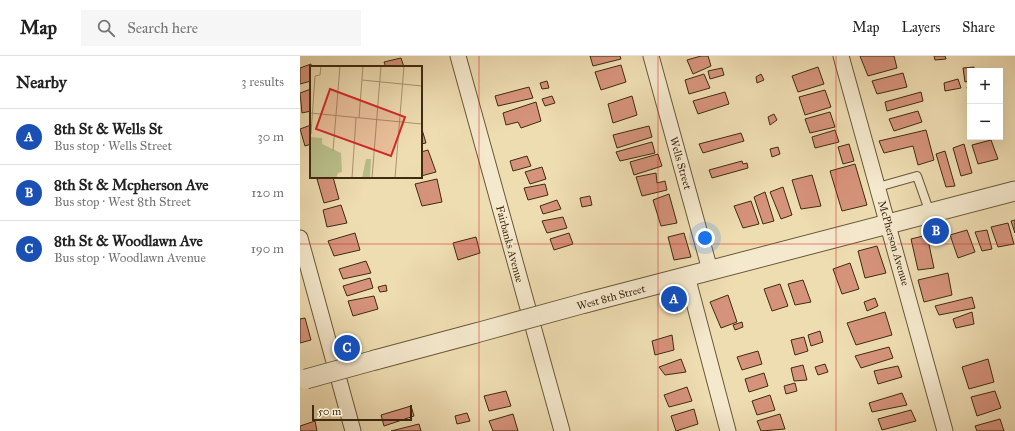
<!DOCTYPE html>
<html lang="en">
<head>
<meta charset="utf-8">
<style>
	body { margin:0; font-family:"IM FELL Great Primer",serif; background:#f6f6f6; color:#222 }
	.controls { position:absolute; right:12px; top:12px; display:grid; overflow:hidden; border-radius:0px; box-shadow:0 4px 16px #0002 }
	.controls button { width:36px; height:36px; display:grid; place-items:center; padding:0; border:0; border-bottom:1px solid #e0e0e0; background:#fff; color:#222; font:20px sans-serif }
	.scale { position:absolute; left:12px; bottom:10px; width:100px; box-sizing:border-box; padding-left:4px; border:2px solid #3e2b10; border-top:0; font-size:11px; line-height:14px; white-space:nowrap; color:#3e2b10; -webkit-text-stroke:3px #f5e9cd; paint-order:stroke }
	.you { position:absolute; left:405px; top:182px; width:14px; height:14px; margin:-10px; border:3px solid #fff; border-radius:50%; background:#1a73e8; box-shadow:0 0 0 6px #1a73e833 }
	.badge { display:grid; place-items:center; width:26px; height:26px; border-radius:50%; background:#b45309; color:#fff; font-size:13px; font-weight:700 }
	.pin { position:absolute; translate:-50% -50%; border:2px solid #fff; box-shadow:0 1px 4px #0006 }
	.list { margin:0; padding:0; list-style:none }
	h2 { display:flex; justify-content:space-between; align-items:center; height:52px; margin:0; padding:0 16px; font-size:17px }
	h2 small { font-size:13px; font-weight:400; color:#767676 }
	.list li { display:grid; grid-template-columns:26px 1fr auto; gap:12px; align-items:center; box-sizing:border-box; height:56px; padding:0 16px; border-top:1px solid #e0e0e0 }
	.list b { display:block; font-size:15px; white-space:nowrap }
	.list p { margin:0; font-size:13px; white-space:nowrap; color:#767676 }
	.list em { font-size:13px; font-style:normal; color:#767676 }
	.icon { flex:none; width:22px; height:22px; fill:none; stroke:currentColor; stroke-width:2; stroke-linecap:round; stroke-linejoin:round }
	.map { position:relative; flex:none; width:715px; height:375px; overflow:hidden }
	header { display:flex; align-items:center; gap:24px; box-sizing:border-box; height:56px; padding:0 20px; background:#fff; border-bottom:1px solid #e0e0e0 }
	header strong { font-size:19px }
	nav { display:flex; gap:22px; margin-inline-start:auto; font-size:14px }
	.search { width:280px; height:36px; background:#f6f6f6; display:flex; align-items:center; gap:10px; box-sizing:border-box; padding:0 14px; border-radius:0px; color:#767676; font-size:15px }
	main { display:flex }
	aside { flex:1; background:#fff }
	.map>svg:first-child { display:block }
	.building { fill:#d6937b; stroke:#3e2b10 }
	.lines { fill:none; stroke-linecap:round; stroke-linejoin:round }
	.service-casing { stroke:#6a5838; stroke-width:10 }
	.minor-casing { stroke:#6a5838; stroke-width:17 }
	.tertiary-casing { stroke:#6a5838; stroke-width:21 }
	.service { stroke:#f5e9cd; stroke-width:8 }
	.minor { stroke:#f5e9cd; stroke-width:15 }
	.tertiary { stroke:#f5e9cd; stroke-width:19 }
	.tertiary-bridge-casing { stroke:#6a5838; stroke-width:21; stroke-linecap:butt }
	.tertiary-bridge { stroke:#f5e9cd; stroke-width:19 }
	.grid { fill:none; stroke:#d62828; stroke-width:1; stroke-opacity:0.55 }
	.labels { text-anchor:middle; stroke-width:4; stroke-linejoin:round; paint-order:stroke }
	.street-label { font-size:11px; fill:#3e2b10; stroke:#f5e9cd }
	.inset-road { fill:none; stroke:#a89671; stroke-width:1 }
	.view { fill:#d62828; fill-opacity:0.15; stroke:#d62828; stroke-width:2 }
	.inset-edge { fill:none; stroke:#3e2b10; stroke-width:2 }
</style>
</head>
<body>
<header>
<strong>Map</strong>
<div class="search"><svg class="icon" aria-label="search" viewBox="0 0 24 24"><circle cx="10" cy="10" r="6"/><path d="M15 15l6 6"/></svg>Search here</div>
<nav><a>Map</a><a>Layers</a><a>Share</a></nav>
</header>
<main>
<aside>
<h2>Nearby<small>3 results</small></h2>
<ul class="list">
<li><span class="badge" style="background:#1a4fb4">A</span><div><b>8th St &amp; Wells St</b><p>Bus stop · Wells Street</p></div><em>30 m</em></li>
<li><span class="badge" style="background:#1a4fb4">B</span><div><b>8th St &amp; Mcpherson Ave</b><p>Bus stop · West 8th Street</p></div><em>120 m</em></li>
<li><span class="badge" style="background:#1a4fb4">C</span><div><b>8th St &amp; Woodlawn Ave</b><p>Bus stop · Woodlawn Avenue</p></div><em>190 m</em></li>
</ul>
</aside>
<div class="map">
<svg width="715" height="375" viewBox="0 0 715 375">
	<rect width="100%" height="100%" fill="#efddb2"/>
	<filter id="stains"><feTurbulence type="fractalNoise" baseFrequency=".005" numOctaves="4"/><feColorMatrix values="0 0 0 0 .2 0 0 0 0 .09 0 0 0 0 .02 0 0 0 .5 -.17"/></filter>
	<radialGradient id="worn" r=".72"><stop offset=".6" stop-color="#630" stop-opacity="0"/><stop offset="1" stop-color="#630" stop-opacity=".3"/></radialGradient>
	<path class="building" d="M290,0H320L321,3L293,10Z
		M401,0H408L411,10L393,18L387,4Z
		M560,0H594L597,12L568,20Z
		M634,0H645L646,3L635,4Z
		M101,2L104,11H86L84,6Z
		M11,8V25L0,28V12Z
		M321,9L326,26L301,34L295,16Z
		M518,11L524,28L498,36L492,20Z
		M674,11V15H670V25L665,26L663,12Z
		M422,12L424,19L410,23L408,15Z
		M603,17L607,31L577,38L572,25Z
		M404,18L410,32L389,38L385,24Z
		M461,18L464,24L457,27L456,21Z
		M658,23L661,32L645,35L644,27Z
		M247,25L249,32L242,33L240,27Z
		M670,30V42L667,31Z
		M229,31L233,42L198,50L195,40Z
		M11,33V55L2,57L0,37Z
		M525,34L531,51L505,59L499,41Z
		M425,36L429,48L398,58L393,45Z
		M621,36L623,45L587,55L585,46Z
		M252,40L255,47L245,50L242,43Z
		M332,40L337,59L313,67L308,48Z
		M236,46L241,65L221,72L218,66L206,69L203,57Z
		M618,55L622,66L594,75L589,63Z
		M530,56L535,71L510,77L505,63Z
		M474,58L477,64L470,69L468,61Z
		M11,69V88L5,90L0,73Z
		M121,70L126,87L121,88Z
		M349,70L352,81L317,92L313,79Z
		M535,74L539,86L515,92L512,81Z
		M626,74L634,104L618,109L613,90L584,97L579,85Z
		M441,77L444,85L403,97L399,88Z
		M691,84L698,103L678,108L672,89Z
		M352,86L355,97L320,105L316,96Z
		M549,88L554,105L543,108L538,91Z
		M664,88L672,117L661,120L653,92Z
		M478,91L480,98L472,101L470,93Z
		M128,94L136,116L121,120V96Z
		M645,95L655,130L646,131L636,98Z
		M358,98L362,110L334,119L330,106Z
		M227,100L231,110L213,115L210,105Z
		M442,105L443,108L447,107L448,112L412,122L409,114Z
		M555,108L567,149L542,155L530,115Z
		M242,111L246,123L230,128L225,116Z
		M356,117L357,127L365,125L367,134L342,140L336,121Z
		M512,119L521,150L501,153L492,124Z
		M25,121H33L39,143L24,147L17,123Z
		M137,123L142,146L122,150L115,128Z
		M245,128L248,139L228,144L224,132Z
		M483,131L492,159L481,163L470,136Z
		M465,136L474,165L463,168L454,141Z
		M369,138L377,167L361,170L353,144Z
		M290,140L292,149L282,151L280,142Z
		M257,144L261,153L243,158L240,150Z
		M451,145L459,168L443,172L434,150Z
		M41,149L47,167L27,171L23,154Z
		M263,161L267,172L247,177L242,165Z
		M715,164V177L711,165Z
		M708,167L714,188L698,191L691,171Z
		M667,174L675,196L658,202L650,179Z
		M687,174L692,193L682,195L675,176Z
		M55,177L60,194L34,200L28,185Z
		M269,177L273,188L254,194L250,183Z
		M384,177L391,201L374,204L368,181Z
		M627,179L634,212L618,214L611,183Z
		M176,181L180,197L158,204L153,187Z
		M577,190L586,217L565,222L558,195Z
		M66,205L71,217L43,223L39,213Z
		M550,207L559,233L542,238L533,213Z
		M648,217L652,239L624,246L618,224Z
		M70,222L73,232L47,240L43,230Z
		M503,224L511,246L495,249L488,228Z
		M480,228L488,250L472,255L464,233Z
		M86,229L87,235L80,236L78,231Z
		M428,239L437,266L421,272L410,246Z
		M74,240L78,253L53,260L48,245Z
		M672,241L675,252L639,259L635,250Z
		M575,242L578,250L567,255L564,246Z
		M585,256L592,279L556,289L547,267Z
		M672,256L674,268L656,272L653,263Z
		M5,262L11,284L0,287V263Z
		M442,266L443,271L435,274L433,269Z
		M520,275L523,286L511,290L508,279Z
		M372,279L374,294L355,299L352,285Z
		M504,281L508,295L495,299L491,284Z
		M589,291L593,302L561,312L555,300Z
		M458,295L462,308L442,314L437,301Z
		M381,303L386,316L365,319L359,311Z
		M688,303L694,326L669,333L662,311Z
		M525,308L528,316L518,319L515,311Z
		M503,309L507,324L494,325L491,312Z
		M598,310L602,321L578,328L574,315Z
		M464,317L468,330L449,336L445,323Z
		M495,327L497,335L486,338L484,330Z
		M387,331L392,345L369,351L364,339Z
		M206,335L211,350L189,355L184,340Z
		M695,335L701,352L677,360L671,341Z
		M602,337L607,349L572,356L569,347Z
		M470,339L475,354L457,359L452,345Z
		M111,350L114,360L84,370L81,359Z
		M394,353L398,368L376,375L371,360Z
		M611,354L616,365L582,374L578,363Z
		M167,357L170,365L157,368L155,360Z
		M213,358L218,375H193L189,365Z
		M480,358L485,373L461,375L457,365Z
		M700,363L704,375H677L675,370Z
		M15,365L17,375H0V370Z
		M119,368L121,375H91Z"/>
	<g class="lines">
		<defs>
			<path id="service" d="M578,131L617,120L630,157"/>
			<path id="minor" d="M158,0L262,375
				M351,0L410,214
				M541,0L645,375
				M0,182L53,375
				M387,220L428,375"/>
			<path id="tertiary" d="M285,247L715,135
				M75,304L176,277"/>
		</defs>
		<use href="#service" class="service-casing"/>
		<use href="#minor" class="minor-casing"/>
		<use href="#tertiary" class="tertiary-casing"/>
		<use href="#service" class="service"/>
		<use href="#minor" class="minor"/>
		<use href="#tertiary" class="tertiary"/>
		<defs>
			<path id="tertiary-bridge" d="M176,277L285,247
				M6,323L75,304"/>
		</defs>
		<use href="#tertiary-bridge" class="tertiary-bridge-casing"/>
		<use href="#tertiary-bridge" class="tertiary-bridge"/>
	</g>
	<path class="grid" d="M179,0V375M358,0V375M536,0V375M0,188H715"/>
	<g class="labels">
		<g class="street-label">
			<text transform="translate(381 107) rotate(74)" y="4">Wells Street</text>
			<text transform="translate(594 187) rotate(74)" y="4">McPherson Avenue</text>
			<text transform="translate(210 188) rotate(75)" y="4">Fairbanks Avenue</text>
			<text transform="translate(311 241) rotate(-15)" y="4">West 8th Street</text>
		</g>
	</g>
	<g transform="translate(10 10)">
		<rect width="112" height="112" fill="#efddb2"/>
		<path d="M0,71L12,72V78L31,87L32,106L28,107L26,112H0ZM56,93H61L60,112H52Z" fill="#bac08b"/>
		<path class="inset-road" d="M5,10L10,9L11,0M52,14L112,20M0,47L112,58M49,52L53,0M1,68L5,10M23,85L30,0M42,112L46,52M62,112L71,0M85,112L94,0"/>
		<path class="view" d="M20,23L95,51L81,90L6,63Z"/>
		<rect width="112" height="112" class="inset-edge"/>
	</g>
	<rect width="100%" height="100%" filter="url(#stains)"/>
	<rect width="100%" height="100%" fill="url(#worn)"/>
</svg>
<div class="controls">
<button>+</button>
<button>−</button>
</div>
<div class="scale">50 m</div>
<div class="you"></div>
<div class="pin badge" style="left:374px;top:243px;background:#1a4fb4">A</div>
<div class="pin badge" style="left:636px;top:175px;background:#1a4fb4">B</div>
<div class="pin badge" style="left:47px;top:292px;background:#1a4fb4">C</div>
</div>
</main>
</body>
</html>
